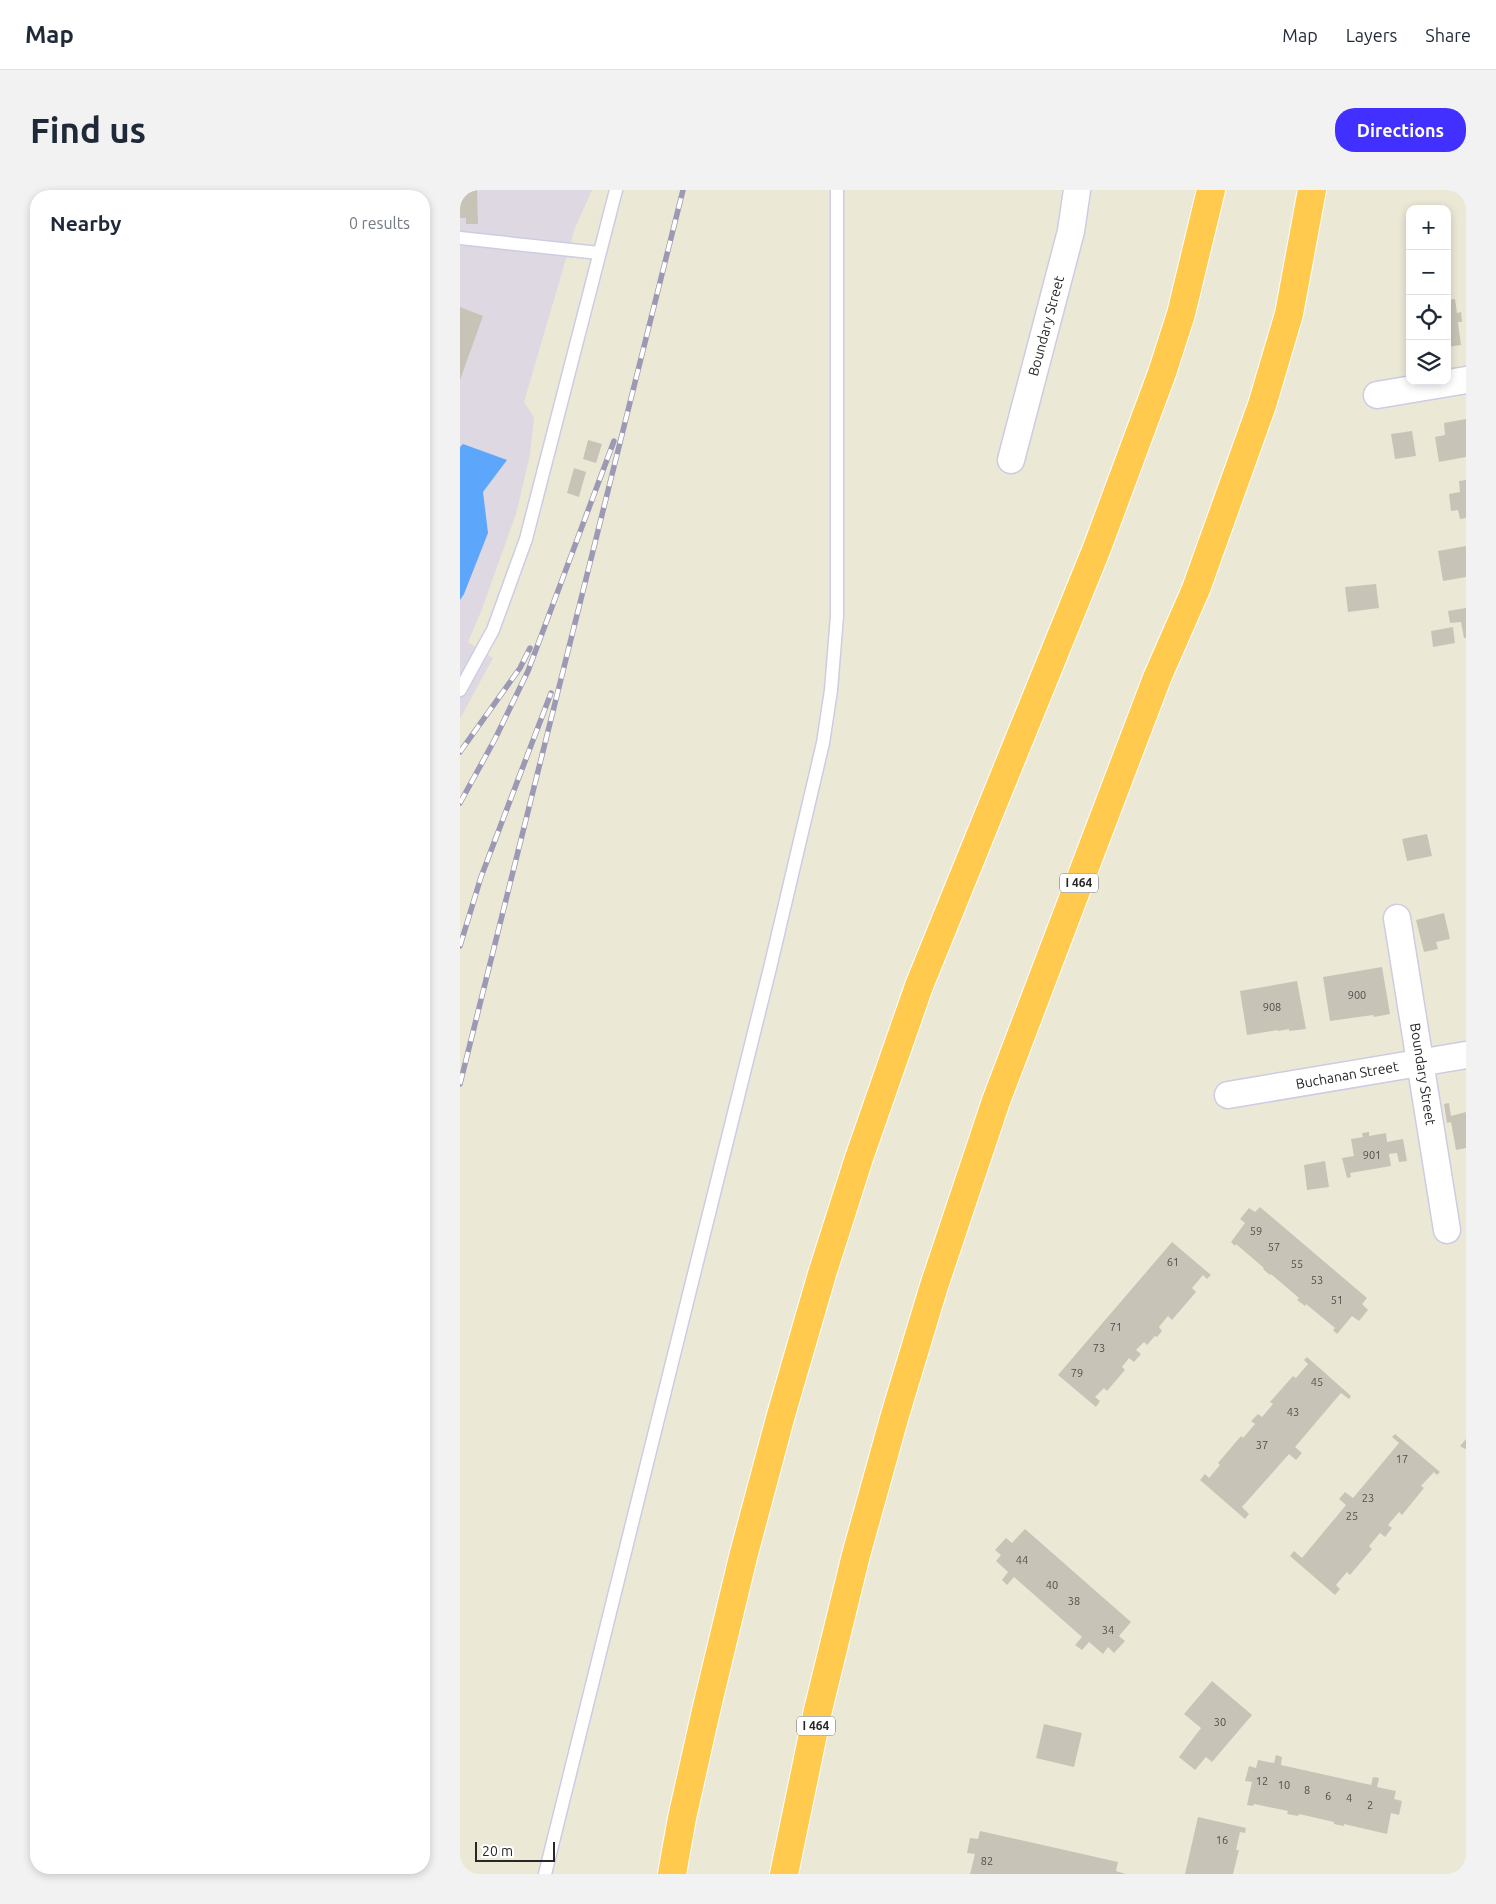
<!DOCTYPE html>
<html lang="en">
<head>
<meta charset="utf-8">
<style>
	body { margin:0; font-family:Ubuntu,sans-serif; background:#f2f2f3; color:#1f2937 }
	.controls { position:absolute; right:15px; top:15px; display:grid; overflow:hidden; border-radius:10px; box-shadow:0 2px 8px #0003 }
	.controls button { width:45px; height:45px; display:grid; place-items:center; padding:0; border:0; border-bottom:1px solid #e0e1e3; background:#fff; color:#1f2937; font:25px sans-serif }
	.scale { position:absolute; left:15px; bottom:12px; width:80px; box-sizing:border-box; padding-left:5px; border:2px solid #272727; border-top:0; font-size:14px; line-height:18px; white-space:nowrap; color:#272727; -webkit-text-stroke:4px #fff; paint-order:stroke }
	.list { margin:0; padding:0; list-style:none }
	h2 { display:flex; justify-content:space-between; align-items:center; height:65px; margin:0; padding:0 20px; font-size:21px }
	h2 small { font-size:16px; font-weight:400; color:#747a83 }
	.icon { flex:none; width:28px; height:28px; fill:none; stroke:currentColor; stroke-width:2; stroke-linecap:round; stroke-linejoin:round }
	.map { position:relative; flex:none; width:1006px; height:1684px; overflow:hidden; border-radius:20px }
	header { display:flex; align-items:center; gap:30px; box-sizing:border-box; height:70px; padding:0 25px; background:#fff; border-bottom:1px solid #e0e1e3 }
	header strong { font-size:24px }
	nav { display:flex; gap:28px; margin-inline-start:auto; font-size:18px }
	.intro { display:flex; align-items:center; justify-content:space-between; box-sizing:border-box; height:120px; padding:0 30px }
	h1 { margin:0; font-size:35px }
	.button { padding:12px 22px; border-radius:20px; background:#4130ff; color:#fff; font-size:18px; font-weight:700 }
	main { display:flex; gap:30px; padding:0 30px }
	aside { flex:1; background:#fff; border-radius:20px; box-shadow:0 2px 8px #0003 }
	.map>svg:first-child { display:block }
	.industrial { fill:#ded8e3 }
	.water { fill:#5ca7fb }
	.building { fill:#c7c4b7 }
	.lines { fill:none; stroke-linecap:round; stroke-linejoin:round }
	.lane-casing { stroke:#cdcce3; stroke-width:15 }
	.street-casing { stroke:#cdcce3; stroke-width:29 }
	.highway-casing { stroke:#fff; stroke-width:30 }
	.lane { stroke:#fff; stroke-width:12 }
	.street { stroke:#fff; stroke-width:26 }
	.highway { stroke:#ffca4e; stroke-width:28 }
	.rail-casing { stroke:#9c99b4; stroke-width:5.5 }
	.rail { stroke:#fff; stroke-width:4; stroke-dasharray:11; stroke-linecap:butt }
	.labels { text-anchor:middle; stroke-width:4; stroke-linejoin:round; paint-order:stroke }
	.number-label { font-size:11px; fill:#4f4e4b }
	.shield { fill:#fff; stroke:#686868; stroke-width:1 }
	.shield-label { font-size:12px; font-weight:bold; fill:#272727 }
	.street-label { font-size:14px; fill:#272727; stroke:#fff }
</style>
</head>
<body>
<header>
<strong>Map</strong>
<nav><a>Map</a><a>Layers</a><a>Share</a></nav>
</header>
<div class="intro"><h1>Find us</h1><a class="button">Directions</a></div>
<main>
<aside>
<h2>Nearby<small>0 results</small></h2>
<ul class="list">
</ul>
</aside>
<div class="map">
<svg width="1006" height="1684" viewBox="0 0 1006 1684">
	<rect width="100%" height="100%" fill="#ece8d6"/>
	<path class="industrial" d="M0,0H132L115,38L64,212L74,227L70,265L56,324L22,419L8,452L33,468L0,529Z"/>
	<path class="water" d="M3,254L47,270L23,302L28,343L4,404L0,410V257Z"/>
	<path class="building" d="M0,0H17L18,34H6V28H0Z
		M995,109L997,123L1001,122L1002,132H998L1001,155L987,157V110Z
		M0,117L23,126L0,190Z
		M1006,229V267L979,272L975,247L985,245L984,233Z
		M952,241L956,266L935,269L931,244Z
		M128,250L142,254L136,273L123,269Z
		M114,278L126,282L119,307L107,303Z
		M1006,290V328L1000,329L998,320L991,321L989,304L1000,302L999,291Z
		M1006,356V387L983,391L978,361Z
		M916,394L919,418L888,422L885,397Z
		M1006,418V448H1004L1001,432L990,433L988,421Z
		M993,437L995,453L973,457L971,441Z
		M967,644L972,666L947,671L942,649Z
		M984,723L990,749L976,752L978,759L964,762L956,730Z
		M922,777L930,824L914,827L913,825L870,831L863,787Z
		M837,791L846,839L829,841V839L818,841V840L787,845L780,801Z
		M989,913L991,926L1006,922V958L996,960L991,932L987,933L986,927L984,914Z
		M909,942V946L926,943L927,952L943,949L947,971L939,972L937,963L929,964L931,976L890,983L891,987L887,988L882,968L894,966L891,949L903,947L902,943Z
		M865,971L869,997L847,1000L844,975Z
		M800,1017L907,1108L902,1114L908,1120L899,1131L892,1126L877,1144L873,1140L875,1138L846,1114L845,1116L837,1110L839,1108L811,1084L810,1085L803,1079L804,1078L776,1054L775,1056L771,1052L785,1033L780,1029L789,1018L795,1022Z
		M712,1052L751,1085L747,1089L743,1085L732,1098L736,1102L712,1130L708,1126L699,1137L702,1141L697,1147L695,1146L687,1155L684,1152L676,1160L681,1164L674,1172L669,1168L662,1177L665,1180L647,1201L644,1198L635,1207L640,1211L636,1217L598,1185Z
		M847,1167L891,1206L889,1209L881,1203L835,1257L842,1263L836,1270L829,1264L782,1317L789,1324L785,1329L740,1290L745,1284L749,1288L760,1275L758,1273L781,1246L783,1248L795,1234L791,1231L798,1224L802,1227L813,1214L810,1212L833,1186L836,1188L848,1174L844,1170Z
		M935,1244L980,1282L977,1285L974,1282L961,1296L964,1298L942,1325L939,1322L928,1335L932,1338L925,1347L920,1343L909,1356L912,1359L890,1385L887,1382L876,1395L880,1399L875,1405L830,1366L834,1361L842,1368L886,1315L879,1309L885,1302L893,1308L939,1253L932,1247Z
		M1006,1249V1258L1005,1259L1000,1256Z
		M565,1339L671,1432L659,1446L665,1451L654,1463L648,1457L643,1464L629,1452L622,1460L615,1455L622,1447L554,1387L547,1395L542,1390L548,1382L536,1371L541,1365L535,1360L546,1348L552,1353Z
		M752,1491L792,1525L752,1572L746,1567L735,1580L719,1567L741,1538L724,1524Z
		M584,1534L622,1543L614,1577L576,1568Z
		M816,1565L822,1567L821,1575L911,1595L913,1587L919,1588L917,1597L936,1601L934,1609L942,1611L939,1625L931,1623L927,1644L884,1634V1636L874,1634V1632L839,1624L838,1626L827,1624L828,1621L794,1614L793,1616L787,1615L792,1592L785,1591L789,1576L796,1578L798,1570L814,1573Z
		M738,1627L786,1638L785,1643L780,1642L776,1660H779L773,1684H725Z
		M520,1641L658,1672L656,1681L666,1684H510L515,1664L507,1663L510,1648L518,1649Z"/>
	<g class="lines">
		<defs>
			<path id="lane" d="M0,48L139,63
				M0,500L33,440L66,349L156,0
				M85,1684L310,778L363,553L371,500L377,426V0"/>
			<path id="street" d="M917,205L1006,190
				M551,270L611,41L617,0
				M937,728L987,1040
				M768,905L1006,865"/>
			<path id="highway" d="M212,1684L222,1628L246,1521L283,1367L321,1225L362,1084L399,968L459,796L637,358L702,183L721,124L751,0
				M324,1684L358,1520L396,1365L435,1225L474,1096L536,911L697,488L736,399L802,215L829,124L852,0"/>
		</defs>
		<use href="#lane" class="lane-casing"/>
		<use href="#street" class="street-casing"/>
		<use href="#highway" class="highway-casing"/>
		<use href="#lane" class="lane"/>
		<use href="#street" class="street"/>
		<use href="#highway" class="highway"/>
		<defs>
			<path id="rail" d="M0,562L60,478L70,458
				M0,613L35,549L68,481L154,251
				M0,756L21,687L91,503
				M0,894L223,0"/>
		</defs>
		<use href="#rail" class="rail-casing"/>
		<use href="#rail" class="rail"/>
	</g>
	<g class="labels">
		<g class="number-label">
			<text x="897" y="809">900</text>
			<text x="812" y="821">908</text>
			<text x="912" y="969">901</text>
			<text x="796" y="1045">59</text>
			<text x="814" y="1061">57</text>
			<text x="713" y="1076">61</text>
			<text x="837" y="1078">55</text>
			<text x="857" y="1094">53</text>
			<text x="877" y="1114">51</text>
			<text x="656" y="1141">71</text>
			<text x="639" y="1162">73</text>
			<text x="617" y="1187">79</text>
			<text x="857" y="1196">45</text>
			<text x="833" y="1226">43</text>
			<text x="802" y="1259">37</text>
			<text x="942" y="1273">17</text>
			<text x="908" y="1312">23</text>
			<text x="892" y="1330">25</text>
			<text x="562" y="1374">44</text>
			<text x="592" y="1399">40</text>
			<text x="614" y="1415">38</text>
			<text x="648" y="1444">34</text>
			<text x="760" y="1536">30</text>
			<text x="802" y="1595">12</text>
			<text x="824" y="1599">10</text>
			<text x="847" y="1604">8</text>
			<text x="868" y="1610">6</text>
			<text x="889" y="1612">4</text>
			<text x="910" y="1619">2</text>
			<text x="762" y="1654">16</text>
			<text x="527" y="1675">82</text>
		</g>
		<g class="shield">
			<rect x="600" y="683.5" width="38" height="19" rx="4"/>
			<rect x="337" y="1526.5" width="38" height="19" rx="4"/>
		</g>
		<g class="shield-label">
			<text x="619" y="697">I 464</text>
			<text x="356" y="1540">I 464</text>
		</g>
		<g class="street-label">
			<text transform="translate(586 136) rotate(-75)" y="5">Boundary Street</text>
			<text transform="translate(963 884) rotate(81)" y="5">Boundary Street</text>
			<text transform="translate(887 885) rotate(-10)" y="5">Buchanan Street</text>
		</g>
	</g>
</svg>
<div class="controls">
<button>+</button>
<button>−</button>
<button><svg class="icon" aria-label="locate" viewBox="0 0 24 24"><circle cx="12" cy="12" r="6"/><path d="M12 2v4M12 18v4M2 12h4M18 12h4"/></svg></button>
<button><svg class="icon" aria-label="layers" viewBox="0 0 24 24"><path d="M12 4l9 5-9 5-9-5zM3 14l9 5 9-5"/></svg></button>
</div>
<div class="scale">20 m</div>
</div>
</main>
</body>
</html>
